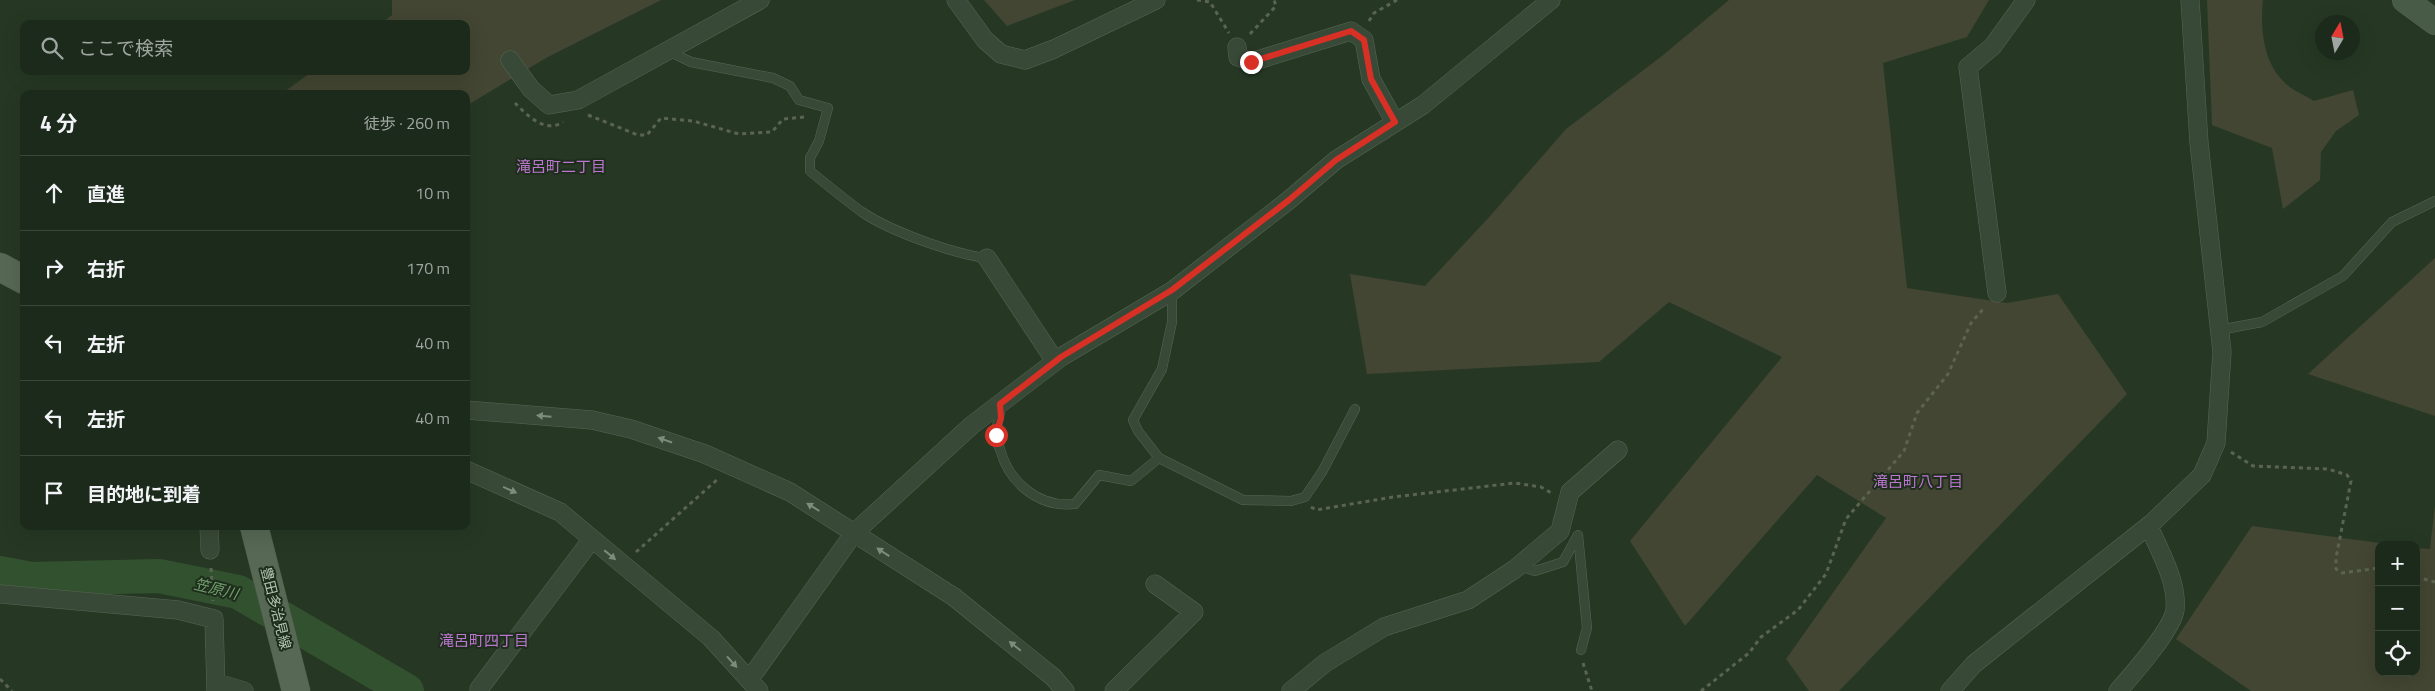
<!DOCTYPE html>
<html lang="ja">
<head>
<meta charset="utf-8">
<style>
	body { margin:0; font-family:"Titillium Web","Noto Sans JP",sans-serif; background:#253224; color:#f1f3f6 }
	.controls { position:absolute; right:15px; bottom:15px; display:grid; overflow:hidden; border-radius:10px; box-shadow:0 5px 20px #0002 }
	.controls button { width:45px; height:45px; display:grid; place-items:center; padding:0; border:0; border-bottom:1px solid #3a463a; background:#1c2a1b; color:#f1f3f6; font:25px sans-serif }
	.compass { position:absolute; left:2315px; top:15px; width:45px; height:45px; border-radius:50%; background:#1c2a1b; box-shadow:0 5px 20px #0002; rotate:10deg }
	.stop { position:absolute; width:15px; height:15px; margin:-11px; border:4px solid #d93025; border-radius:50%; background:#fff }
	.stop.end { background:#d93025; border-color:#fff; box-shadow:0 1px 5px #0008 }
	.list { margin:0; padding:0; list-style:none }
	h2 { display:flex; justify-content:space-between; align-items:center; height:65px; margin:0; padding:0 20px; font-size:21px }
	h2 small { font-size:16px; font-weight:400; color:#a0a7a3 }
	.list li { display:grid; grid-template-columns:32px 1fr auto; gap:15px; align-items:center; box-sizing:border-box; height:75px; padding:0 20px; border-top:1px solid #3a463a }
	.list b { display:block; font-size:19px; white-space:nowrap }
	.list em { font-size:16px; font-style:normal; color:#a0a7a3 }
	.icon { flex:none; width:28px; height:28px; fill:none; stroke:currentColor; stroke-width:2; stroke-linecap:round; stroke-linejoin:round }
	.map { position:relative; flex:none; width:2435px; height:691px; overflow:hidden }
	.search { position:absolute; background:#1c2a1b; box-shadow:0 5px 20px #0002; left:20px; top:20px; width:450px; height:55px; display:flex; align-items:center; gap:12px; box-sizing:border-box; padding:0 18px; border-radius:10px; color:#a0a7a3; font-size:19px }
	.panel { position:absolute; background:#1c2a1b; box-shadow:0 5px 20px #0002; left:20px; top:90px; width:450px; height:440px; border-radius:10px }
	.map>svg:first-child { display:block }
	.green { fill:#434632 }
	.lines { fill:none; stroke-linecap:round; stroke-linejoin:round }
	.river { stroke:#32512e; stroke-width:34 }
	.lane-casing { stroke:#566755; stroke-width:10 }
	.street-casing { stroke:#566755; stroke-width:19 }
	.secondary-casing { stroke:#566755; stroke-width:26 }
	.primary-casing { stroke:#455543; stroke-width:29 }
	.path { stroke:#5b6451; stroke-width:3; stroke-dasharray:4 4; stroke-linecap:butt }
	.lane { stroke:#394937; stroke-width:9 }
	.street { stroke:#394937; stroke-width:18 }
	.secondary { stroke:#475b46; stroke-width:25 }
	.primary { stroke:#576955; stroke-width:28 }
	.oneway { fill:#7c8d7b }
	.route { stroke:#d93025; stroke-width:6 }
	.labels { text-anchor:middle; stroke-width:4; stroke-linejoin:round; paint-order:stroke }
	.street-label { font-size:14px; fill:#b3c5b2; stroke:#1e2d1c }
	.neighbourhood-label { font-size:15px; fill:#bb77cf; stroke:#1e2d1c }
	.water-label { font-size:15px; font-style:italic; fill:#73a16e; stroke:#1e2d1c }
</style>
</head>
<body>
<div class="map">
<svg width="2435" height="691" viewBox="0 0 2435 691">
	<rect width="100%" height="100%" fill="#263824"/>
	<path class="green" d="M392,0H661L546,58L466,106V94H281L313,71H466V24H381L392,15Z
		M984,0H1075L1007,26Z
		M1729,0H1989L1967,37L1883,63L1907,288L2007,303L2058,294L2127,394L1839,691H1809L1786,659L1886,518L1817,475L1685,626L1630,541L1782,357L1669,302L1599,362L1367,374L1350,274L1425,286L1491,215L1566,129L1662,56Z
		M2207,0H2263C2260,27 2263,62 2284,82C2291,90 2305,95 2314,101L2353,90L2359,115L2336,131L2321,152L2320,180L2283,209L2272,148L2212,125Z
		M2435,258V416L2308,374Z
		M2435,505V691H2251L2176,639L2252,526L2395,545H2379V672H2416V548L2430,549Z"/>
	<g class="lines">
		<path class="river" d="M0,573L31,579L159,576L238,592L407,691"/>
		<defs>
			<path id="lane" d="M668,51L691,62L773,78L790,86L799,100L828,108L819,141L810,158V171C827,185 844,199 862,212C890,231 953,254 987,258
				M1172,291V322L1162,369L1133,420L1138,431L1159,458L1243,500L1291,501L1305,497L1322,472L1355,409
				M2219,330L2262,322L2343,276L2392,222L2435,201
				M1000,404C1001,419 996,423 996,434C995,439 998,445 1000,449C1009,483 1039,508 1075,504L1099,475L1131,481L1159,458
				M1519,566L1535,571L1563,562L1578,535L1587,628L1581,650"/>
			<path id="street" d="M956,0L985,40L1001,54L1025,60L1054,49L1156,0
				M1237,47L1238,57L1251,62L1351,31L1364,40L1371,79L1395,122
				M510,60L531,89L549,105L578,100L760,0
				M987,258L1055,361
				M1997,293L1968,67L1993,46L2026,0
				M466,410L592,420L631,429L705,454L790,492L954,597L1053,677L1065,691
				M466,470L560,512L711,638L759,691
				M209,526L210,550
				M0,594L178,610L214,619L216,691
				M749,680L854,533L972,425L1061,357L1172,291L1289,200L1336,160L1423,105L1551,0
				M217,683L244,691
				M479,689L592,539
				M1114,691L1194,612L1155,584
				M1291,691L1325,663L1384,627L1468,600L1515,569L1560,531L1570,492L1618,450
				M1950,691L1974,664L2152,523L2202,475L2216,443L2222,352L2199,143L2190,0
				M2118,691C2132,675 2172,630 2175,610C2178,581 2159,551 2149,526"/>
			<path id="secondary" d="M2405,0L2435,22"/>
			<path id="primary" d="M0,267L24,280
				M254,526L296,691"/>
		</defs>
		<use href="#lane" class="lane-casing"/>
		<use href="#street" class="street-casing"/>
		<use href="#secondary" class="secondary-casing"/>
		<use href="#primary" class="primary-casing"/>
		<path class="path" d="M1197,0L1210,2L1229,33
			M1369,21L1374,13L1397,0
			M1250,34L1276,6L1274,0
			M515,103C527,115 545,134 563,122
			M588,115L638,135H647L661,118L693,121L739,134L772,132L783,119L805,117
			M2231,452L2253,466L2328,469L2347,475L2351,481L2336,558V569L2342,573L2379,568
			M1311,507L1316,510L1393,497L1515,483L1541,487L1553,494
			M636,552L719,478
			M211,568L213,601
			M2416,577L2435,582
			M1583,663L1592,691
			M0,679L12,691
			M1701,691L1749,653L1761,637L1798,610L1826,574L1846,519L1904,451L1917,413L1948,374L1971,323L1985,307"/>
		<use href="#lane" class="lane"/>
		<use href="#street" class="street"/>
		<use href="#secondary" class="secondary"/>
		<use href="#primary" class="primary"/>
	</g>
	<defs><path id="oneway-solid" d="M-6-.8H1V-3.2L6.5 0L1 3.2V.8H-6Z" transform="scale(1.25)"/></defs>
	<g class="oneway">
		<use href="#oneway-solid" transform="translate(544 416) rotate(-175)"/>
		<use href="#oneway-solid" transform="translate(665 440) rotate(-161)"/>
		<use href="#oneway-solid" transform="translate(510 490) rotate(24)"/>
		<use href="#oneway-solid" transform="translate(813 507) rotate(-148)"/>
		<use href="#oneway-solid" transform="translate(883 552) rotate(-147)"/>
		<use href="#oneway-solid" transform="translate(610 555) rotate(40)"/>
		<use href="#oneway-solid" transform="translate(1015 646) rotate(-141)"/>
		<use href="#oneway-solid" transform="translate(732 662) rotate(48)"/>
	</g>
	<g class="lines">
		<path class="route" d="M996,435L1001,418L1000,404L1061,357L1172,290L1289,200L1336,160L1395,122L1371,79L1364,40L1351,31L1251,62"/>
	</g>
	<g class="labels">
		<g class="street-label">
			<text transform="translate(276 608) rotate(76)" y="5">豊田多治見線</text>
		</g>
		<g class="neighbourhood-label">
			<text x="561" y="172">滝呂町二丁目</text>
			<text x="1918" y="487">滝呂町八丁目</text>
			<text x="484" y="646">滝呂町四丁目</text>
		</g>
		<g class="water-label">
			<text transform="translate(216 589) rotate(14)" y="5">笠原川</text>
		</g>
	</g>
</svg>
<div class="controls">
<button>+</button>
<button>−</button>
<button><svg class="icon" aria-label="locate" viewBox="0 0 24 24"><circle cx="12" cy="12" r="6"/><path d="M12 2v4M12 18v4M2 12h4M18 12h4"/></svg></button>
</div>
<svg class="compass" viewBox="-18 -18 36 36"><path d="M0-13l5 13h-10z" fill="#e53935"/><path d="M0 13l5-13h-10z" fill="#a0a7a3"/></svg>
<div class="stop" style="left:996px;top:435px"></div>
<div class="stop end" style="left:1251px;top:62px"></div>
<div class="search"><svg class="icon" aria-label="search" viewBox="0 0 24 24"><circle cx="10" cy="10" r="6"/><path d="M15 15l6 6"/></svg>ここで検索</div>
<section class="panel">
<h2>4 分<small>徒歩 · 260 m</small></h2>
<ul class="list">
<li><svg class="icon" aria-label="ahead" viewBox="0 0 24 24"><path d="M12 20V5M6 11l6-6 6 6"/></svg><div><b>直進</b></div><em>10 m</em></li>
<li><svg class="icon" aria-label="right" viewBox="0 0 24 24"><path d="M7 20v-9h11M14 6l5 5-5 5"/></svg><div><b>右折</b></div><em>170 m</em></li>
<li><svg class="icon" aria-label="left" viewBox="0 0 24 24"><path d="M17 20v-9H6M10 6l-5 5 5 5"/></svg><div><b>左折</b></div><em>40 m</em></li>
<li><svg class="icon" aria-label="left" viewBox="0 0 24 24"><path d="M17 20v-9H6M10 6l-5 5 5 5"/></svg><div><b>左折</b></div><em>40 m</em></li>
<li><svg class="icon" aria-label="arrive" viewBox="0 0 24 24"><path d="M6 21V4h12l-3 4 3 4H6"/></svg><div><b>目的地に到着</b></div></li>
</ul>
</section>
</div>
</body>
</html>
